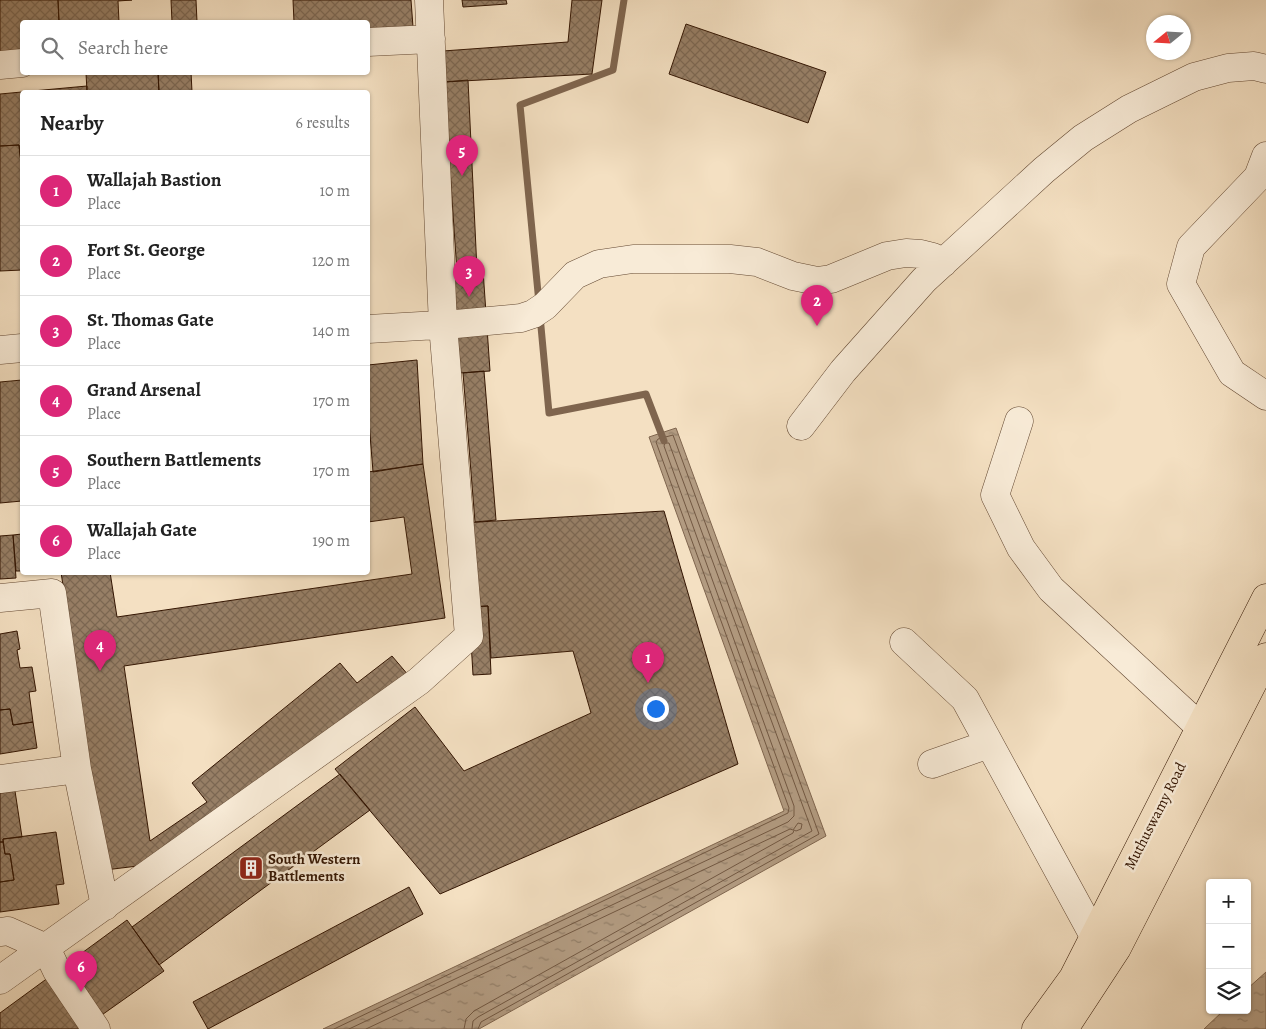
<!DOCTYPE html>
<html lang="en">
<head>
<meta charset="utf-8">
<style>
	body { margin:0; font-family:Alegreya,serif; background:#f2f2f2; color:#222 }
	.controls { position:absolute; right:15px; bottom:15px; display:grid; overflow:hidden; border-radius:5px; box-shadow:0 1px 4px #0004 }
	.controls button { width:45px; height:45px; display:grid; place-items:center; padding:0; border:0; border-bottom:1px solid #e0e0e0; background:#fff; color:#222; font:25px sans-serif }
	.compass { position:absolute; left:1146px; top:15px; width:45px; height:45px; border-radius:50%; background:#fff; box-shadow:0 1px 4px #0004; rotate:252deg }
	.you { position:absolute; left:655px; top:708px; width:18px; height:18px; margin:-12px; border:4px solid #fff; border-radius:50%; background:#1a73e8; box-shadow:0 0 0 8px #1a73e833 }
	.badge { display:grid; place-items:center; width:32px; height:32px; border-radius:50%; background:#db2777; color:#fff; font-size:16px; font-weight:700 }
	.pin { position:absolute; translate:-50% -41px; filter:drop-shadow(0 1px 2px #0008) }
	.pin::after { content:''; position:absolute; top:26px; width:18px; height:15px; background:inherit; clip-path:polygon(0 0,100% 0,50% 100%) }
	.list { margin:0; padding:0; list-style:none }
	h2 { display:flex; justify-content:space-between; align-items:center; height:65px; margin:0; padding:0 20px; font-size:21px }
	h2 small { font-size:16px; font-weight:400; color:#767676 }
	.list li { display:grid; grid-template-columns:32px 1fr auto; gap:15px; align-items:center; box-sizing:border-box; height:70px; padding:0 20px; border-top:1px solid #e0e0e0 }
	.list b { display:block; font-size:19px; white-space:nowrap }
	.list p { margin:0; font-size:16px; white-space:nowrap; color:#767676 }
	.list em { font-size:16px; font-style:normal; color:#767676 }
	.icon { flex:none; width:28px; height:28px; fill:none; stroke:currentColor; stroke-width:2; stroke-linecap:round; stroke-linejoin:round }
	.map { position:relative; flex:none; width:1266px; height:1029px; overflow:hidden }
	.search { position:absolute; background:#fff; box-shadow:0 1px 4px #0004; left:20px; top:20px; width:350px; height:55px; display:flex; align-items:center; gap:12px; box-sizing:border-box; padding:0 18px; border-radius:5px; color:#767676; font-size:19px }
	.panel { position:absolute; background:#fff; box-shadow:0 1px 4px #0004; left:20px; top:90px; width:350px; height:485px; border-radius:5px }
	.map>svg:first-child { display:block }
	.water { fill:url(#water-ripples); stroke:#7f654e }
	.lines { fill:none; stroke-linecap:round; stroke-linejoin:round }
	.shore { stroke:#725842; stroke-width:1 }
	.stream { stroke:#7f654e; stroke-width:7 }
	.building { fill:url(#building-cross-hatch); stroke:#331502 }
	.minor-casing { stroke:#634832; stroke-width:29 }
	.major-casing { stroke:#331502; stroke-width:29 }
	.minor { stroke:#f8ebd7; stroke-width:28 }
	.major { stroke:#f4e0c2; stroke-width:28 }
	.labels { text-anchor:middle; stroke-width:5; stroke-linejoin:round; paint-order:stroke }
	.street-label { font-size:15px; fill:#331502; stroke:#f8ebd7 }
	.poi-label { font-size:15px; font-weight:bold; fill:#331502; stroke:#f8ebd7; text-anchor:start }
</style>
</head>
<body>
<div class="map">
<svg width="1266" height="1029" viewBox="0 0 1266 1029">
	<defs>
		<pattern id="water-ripples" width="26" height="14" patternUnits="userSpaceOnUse" patternTransform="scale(1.25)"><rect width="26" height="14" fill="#b29b81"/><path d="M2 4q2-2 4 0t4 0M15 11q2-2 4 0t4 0" fill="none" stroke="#917d67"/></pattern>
		<pattern id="building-cross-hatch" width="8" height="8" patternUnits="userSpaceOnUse" patternTransform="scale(1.25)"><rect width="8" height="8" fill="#977f66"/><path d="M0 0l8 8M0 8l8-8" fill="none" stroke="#7c6752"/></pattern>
	</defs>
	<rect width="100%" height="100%" fill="#f4e0c2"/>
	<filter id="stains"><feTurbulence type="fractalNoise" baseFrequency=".004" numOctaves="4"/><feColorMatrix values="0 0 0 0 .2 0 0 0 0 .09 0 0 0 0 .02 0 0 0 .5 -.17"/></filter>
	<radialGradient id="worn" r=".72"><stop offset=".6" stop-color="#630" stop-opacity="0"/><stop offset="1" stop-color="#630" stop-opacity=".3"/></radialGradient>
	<path class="water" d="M676,428L826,836L479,1029H323L784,811L649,437Z
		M1266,972V1029H1204L1224,1010H1247V989Z"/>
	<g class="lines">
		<path class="shore" d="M334,1029L788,813L789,808L656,442L658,439L673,435L819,834L481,1022L478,1029
			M349,1029L788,822L794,816V806L664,446L665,443H669L812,831L478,1017L473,1021L472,1029
			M366,1029L790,829L793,830L798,823L802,824L801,829L796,831L794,830L793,833L474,1011L466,1019L464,1029"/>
		<path class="stream" d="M539,303L520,105L613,70L624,0
			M540,316L549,413L646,394L664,441"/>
	</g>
	<path class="building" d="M0,0H58L59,22H22V54L0,55Z
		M58,0H132L118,1L119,22H59Z
		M171,0H196L197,22H172Z
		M293,0H411L413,27L368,29V22H294Z
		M462,0H506L507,4L463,7Z
		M572,0H602L592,74L444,82L443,51L568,42Z
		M686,24L826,72L808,123L669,74Z
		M95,72H158L159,92H87L86,73Z
		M158,72H191L192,92H159Z
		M468,80L477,270L457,272L444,82Z
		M87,86V92H22V163H21L19,145L0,146V94Z
		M19,145L21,163H22V270L0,271V146Z
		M483,270L490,371L459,373L452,272Z
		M417,360L423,464L373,472L368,409V365Z
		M484,371L496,520L475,522L463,373Z
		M22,380V501L0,503V382Z
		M423,464L445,618L124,666L150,841L207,802L192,783L340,663L357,683L392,656L409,676L154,864L105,870L61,572H110L117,617L412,574L404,517L368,522V472Z
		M664,511L738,764L440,894L335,769L415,707L464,771L591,713L573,651L491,658L488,606L469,607L462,523Z
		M22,534V571H16L13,535Z
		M13,535L16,578L0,579V536Z
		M488,606L491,674L473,675L469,607Z
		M17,631L20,649L17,650L20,668L32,667L36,691L29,692L33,722L13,725L10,709L0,710V634Z
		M10,709L13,725L33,722L37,748L0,754V710Z
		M340,774L370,810L159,965L132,927Z
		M15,791L22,837L3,839V842H0V793Z
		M56,832L64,884L56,885L59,904L0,912V882L14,880L10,854H5L3,839Z
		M0,842H3L5,854H10L14,880L0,882Z
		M409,887L423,914L208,1029L193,1002Z
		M127,920L164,971L82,1029H0V1013Z"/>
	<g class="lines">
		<defs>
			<path id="minor" d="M368,42L431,39
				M0,65L22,63
				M1266,156L1258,177L1191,247L1181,284L1232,373L1266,396
				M368,329L456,324L521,318L533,314L545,306L575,275L599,264L633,259H730L757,262L793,276L817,281L831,279L887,256L906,253L921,254L933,257L943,263
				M0,350L22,348
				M1019,421L995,495L1021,548L1051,589L1200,727
				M801,426L843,371L924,280L1044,170L1083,138L1129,109L1194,77L1228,68L1254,66L1266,69
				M0,598L52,593L77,769L105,906
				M904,642L965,699L1094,936
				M932,764L989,744
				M0,779L77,769
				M0,932L8,931L46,948L57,971L96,1029
				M0,980L419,681L469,636L443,325L429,0"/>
			<path id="major" d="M1036,1029L1073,978L1266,598
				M1064,1029L1117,948L1266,657"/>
		</defs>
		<use href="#minor" class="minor-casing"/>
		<use href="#major" class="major-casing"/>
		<use href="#minor" class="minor"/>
		<use href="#major" class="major"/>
	</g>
	<defs>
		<symbol id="building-square" viewBox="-11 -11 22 22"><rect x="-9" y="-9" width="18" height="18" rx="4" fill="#8f2418" stroke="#f8ebd7"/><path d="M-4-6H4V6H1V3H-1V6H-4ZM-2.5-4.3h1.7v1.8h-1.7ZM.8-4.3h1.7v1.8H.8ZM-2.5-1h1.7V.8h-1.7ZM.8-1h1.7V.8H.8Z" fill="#fff"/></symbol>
	</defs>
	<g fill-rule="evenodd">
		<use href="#building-square" x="237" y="854" width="28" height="28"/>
	</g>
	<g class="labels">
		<g class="street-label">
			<text transform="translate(1155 816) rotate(-63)" y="5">Muthuswamy Road</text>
		</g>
		<g class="poi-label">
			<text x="268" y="864">South Western<tspan x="268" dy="17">Battlements</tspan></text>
		</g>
	</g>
	<rect width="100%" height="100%" filter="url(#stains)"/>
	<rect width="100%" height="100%" fill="url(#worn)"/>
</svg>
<div class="controls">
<button>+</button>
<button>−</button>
<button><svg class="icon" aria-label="layers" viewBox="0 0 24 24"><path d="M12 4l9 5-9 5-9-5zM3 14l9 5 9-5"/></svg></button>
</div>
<svg class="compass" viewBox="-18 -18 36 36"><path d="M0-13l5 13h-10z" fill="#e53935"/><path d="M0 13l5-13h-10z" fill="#767676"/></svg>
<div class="you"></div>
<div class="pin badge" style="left:648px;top:683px">1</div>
<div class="pin badge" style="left:817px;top:326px">2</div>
<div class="pin badge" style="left:469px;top:297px">3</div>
<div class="pin badge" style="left:100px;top:671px">4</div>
<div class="pin badge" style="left:462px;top:176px">5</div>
<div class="pin badge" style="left:81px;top:992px">6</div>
<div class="search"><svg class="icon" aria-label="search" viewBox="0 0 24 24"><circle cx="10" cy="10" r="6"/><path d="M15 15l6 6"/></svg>Search here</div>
<section class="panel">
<h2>Nearby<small>6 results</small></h2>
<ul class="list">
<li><span class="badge">1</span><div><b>Wallajah Bastion</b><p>Place</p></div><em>10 m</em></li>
<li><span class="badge">2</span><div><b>Fort St. George</b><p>Place</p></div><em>120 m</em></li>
<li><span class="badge">3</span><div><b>St. Thomas Gate</b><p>Place</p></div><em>140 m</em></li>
<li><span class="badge">4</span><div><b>Grand Arsenal</b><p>Place</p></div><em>170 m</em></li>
<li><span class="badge">5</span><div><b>Southern Battlements</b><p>Place</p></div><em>170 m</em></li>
<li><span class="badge">6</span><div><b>Wallajah Gate</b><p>Place</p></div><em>190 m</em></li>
</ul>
</section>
</div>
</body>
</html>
